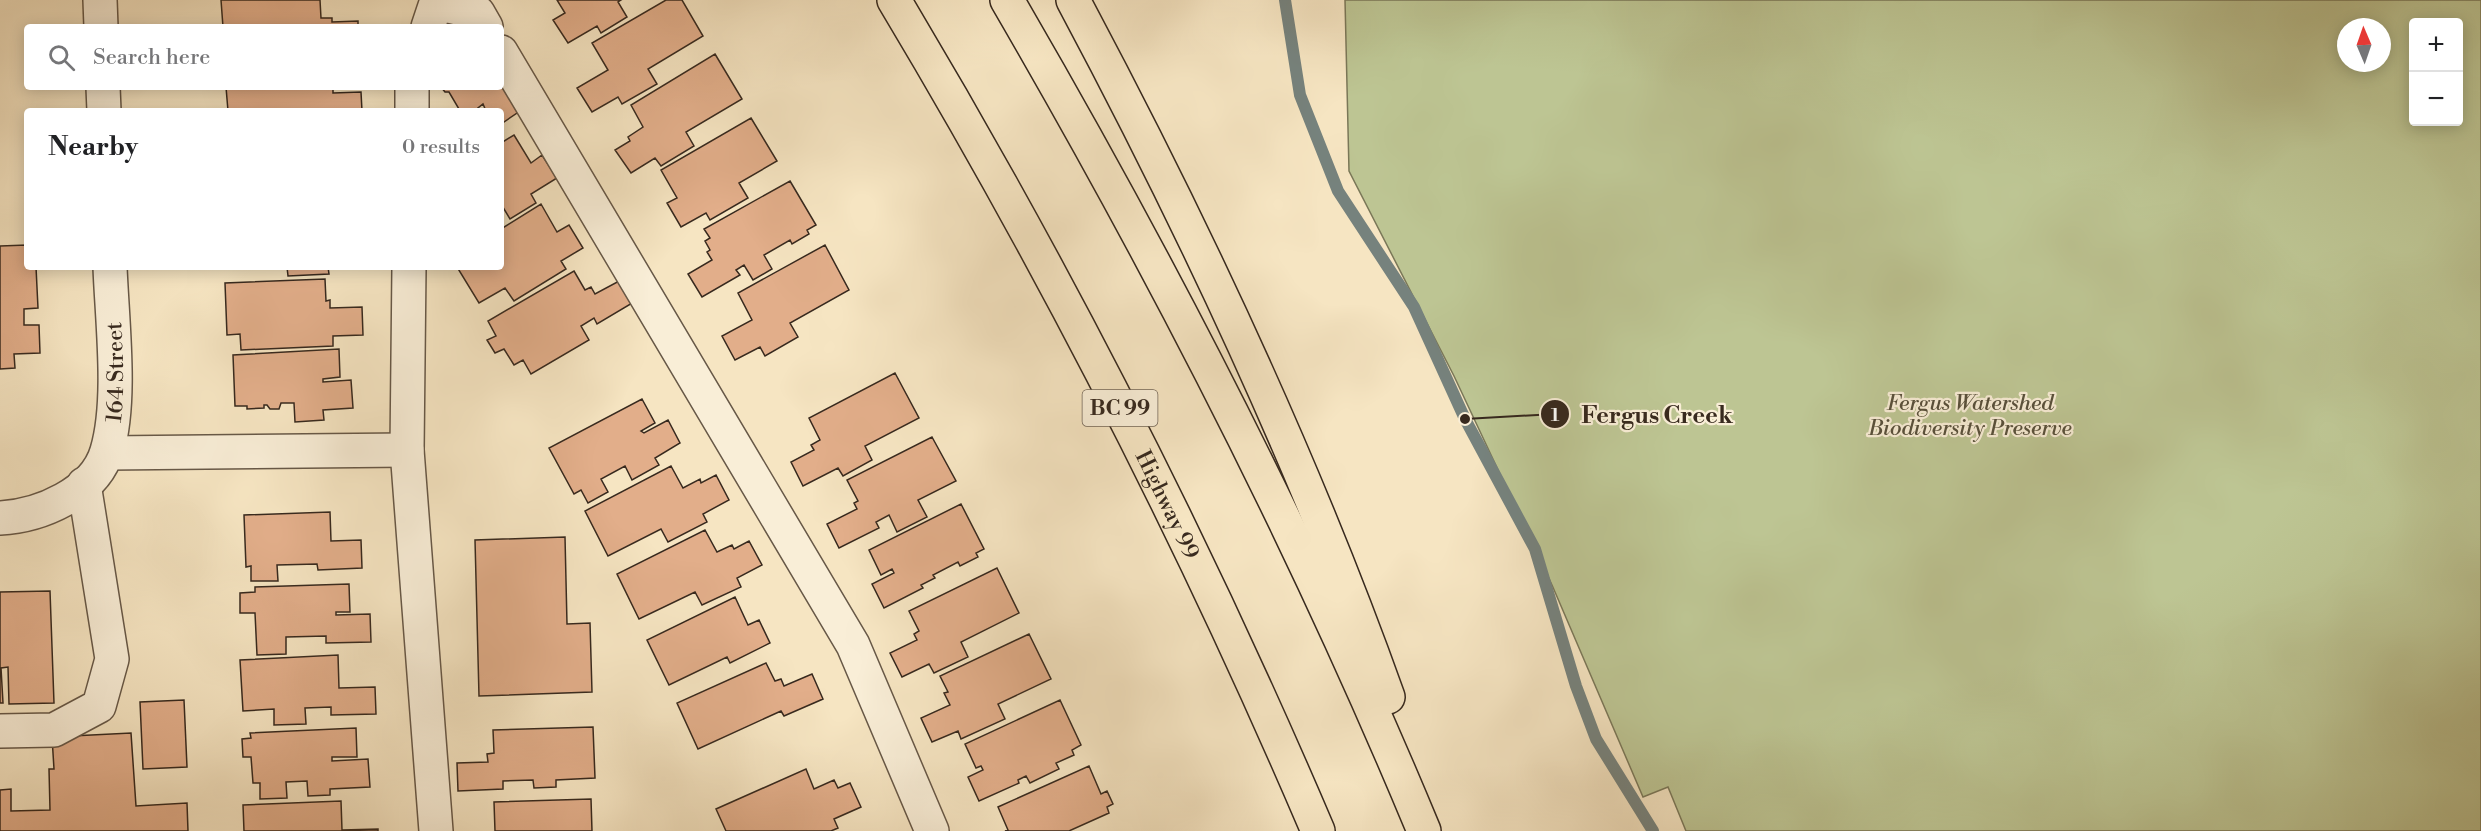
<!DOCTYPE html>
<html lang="en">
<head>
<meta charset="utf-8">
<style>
	body { margin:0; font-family:"Libre Bodoni",serif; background:#f6f6f6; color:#202124 }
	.controls { position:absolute; right:18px; top:18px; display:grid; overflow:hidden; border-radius:6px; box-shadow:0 3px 15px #0003 }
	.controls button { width:54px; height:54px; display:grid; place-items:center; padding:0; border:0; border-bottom:2px solid #e0e0e0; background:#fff; color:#202124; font:30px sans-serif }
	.compass { position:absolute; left:2337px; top:18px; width:54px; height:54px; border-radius:50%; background:#fff; box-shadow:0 3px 15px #0003; rotate:358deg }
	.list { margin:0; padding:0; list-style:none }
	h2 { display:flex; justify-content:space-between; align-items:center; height:78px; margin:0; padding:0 24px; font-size:26px }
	h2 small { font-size:20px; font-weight:400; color:#757577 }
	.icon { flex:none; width:33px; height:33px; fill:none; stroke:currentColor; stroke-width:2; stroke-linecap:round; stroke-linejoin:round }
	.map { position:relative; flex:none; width:2481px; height:831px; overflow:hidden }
	.search { position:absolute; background:#fff; box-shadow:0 3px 15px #0003; left:24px; top:24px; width:480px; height:66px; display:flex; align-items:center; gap:15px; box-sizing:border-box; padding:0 21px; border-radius:6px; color:#757577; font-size:22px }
	.panel { position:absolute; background:#fff; box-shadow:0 3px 15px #0003; left:24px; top:108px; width:480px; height:162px; border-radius:6px }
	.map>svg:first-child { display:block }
	.green { fill:#bdc593; stroke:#7a7758; stroke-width:1.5; fill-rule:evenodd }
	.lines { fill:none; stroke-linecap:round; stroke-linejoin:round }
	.stream { stroke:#76827d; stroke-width:12 }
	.building { fill:#e2ae8a; stroke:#37291e; stroke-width:1.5 }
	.minor-casing { stroke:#675847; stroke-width:36 }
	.highway-casing { stroke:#37291e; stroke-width:36 }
	.minor { stroke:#f9eed7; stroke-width:33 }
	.highway { stroke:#f6e5c2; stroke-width:33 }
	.labels { text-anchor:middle; stroke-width:4.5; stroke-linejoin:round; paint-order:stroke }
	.shield { fill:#f9eed7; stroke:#716456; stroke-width:1.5 }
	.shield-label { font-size:21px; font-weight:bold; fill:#37291e }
	.street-label { font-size:22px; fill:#37291e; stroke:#f9eed7 }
	.park-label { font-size:22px; font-style:italic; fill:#58503b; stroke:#f9eed7 }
	.leader { fill:none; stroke:#37291e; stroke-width:2 }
	.callout-dot { fill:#37291e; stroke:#f9eed7; stroke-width:2 }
	.mark-label { font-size:18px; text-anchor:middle; font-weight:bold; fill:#fff }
	.callout-label { font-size:24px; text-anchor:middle; font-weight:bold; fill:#37291e; stroke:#f9eed7; stroke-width:4.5; stroke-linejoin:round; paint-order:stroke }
</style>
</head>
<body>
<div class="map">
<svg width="2481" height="831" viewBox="0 0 2481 831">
	<rect width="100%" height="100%" fill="#f6e5c2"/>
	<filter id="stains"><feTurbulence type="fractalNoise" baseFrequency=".00333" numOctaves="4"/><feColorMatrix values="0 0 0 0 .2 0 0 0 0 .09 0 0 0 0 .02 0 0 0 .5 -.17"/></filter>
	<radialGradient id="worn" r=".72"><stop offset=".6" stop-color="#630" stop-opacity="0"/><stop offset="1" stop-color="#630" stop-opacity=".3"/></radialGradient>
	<path class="green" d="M1345,0H2481V831H1686L1668,787L1643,797L1552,585L1454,376L1349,171ZM2414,22H2458V122H2414ZM2346,27H2382V63H2346Z"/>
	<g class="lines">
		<path class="stream" d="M1285,0L1300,95L1338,191L1414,307L1465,419L1535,549L1576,686L1596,739L1653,831"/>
	</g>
	<path class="building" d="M221,0H320L321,18H332V22L358,21V27H223Z
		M557,0H621L618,2L627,17L601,33L597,26L568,43L553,20L565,13Z
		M666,0H682L703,36L648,69L657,84L622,104L618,97L592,112L577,88L608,70L592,43Z
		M715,54L742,99L686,132L694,146L661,166L655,158L631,173L615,150L630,141L628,137L643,127L631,105Z
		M501,81L520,111L501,124V111H486L483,104L478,108L480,111H456L459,109L449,92H445L441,87H501Z
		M226,87H325L333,88V93L361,92L362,111H228Z
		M751,118L777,161L739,183L748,198L710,220L706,213L681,227L667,203L677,198L661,170Z
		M514,135L531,163L542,155L557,178L531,194L536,203L510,219L501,204V143Z
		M790,181L816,225L807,230L809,234L792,244L790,240L764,255L772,269L753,280L744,265L736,270L740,275L702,297L688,274L712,260L707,252L710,250L705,241L710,238L704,229Z
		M541,204L557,232L569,225L583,248L561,261L566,269L514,301L505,288L479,303L457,267H501V229Z
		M27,245V267H36L38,308L24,309V325H39L40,353L14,354L15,368L0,369V246Z
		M825,245L849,290L790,323L798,337L765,356L760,347L735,360L722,336L752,320L738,293Z
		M287,267H328L329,274L288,276Z
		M574,271L585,290L591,287L595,294L621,280L634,302L597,324L594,318L581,326L589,340L531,374L523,360L514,365L504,349L495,353L487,340L496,336L488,321Z
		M325,279L326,301L330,300V308L362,307L363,335L333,336V346L241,350L240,334L227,335L225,283Z
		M339,349L340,377L323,379V382L351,380L353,408L323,410L324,420L295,422L294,403H281L279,409H270L267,405H264V408L247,409V406H235L233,355Z
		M895,373L919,418L865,446L872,460L843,476L838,468L803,486L791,462L814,450L811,445L820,440L809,418Z
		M642,399L655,423L641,431L644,433L668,420L680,443L655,458L659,465L632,480L625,466L601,479L608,492L588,503L581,490L574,494L549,448Z
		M932,437L956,481L918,500L927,517L897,532L889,515L876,522L879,528L839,548L827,524L857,509L854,503L858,501L847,480Z
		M671,466L683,488L700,479L701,483L716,475L729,500L703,514L707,522L668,542L661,529L608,556L585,511Z
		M961,504L984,549L976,553L978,557L960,566L958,562L933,575L935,578L921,585L923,588L884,608L872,584L894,573L892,569L881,575L869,550Z
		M330,512L331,541L361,540L362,568L318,570L317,564L277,565L278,581H251V566L246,567L244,515Z
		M705,530L717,552L732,545L734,549L749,541L762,565L737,578L741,587L702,605L695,592L639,619L617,574Z
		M565,537L567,624L590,623L592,692L479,696L475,540Z
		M997,568L1019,613L961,642L968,657L934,673L929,664L902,677L890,653L917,640L914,634L919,631L909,611Z
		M349,584L350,612H336V615L370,614L371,642L326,643V636L286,637V654L257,655L255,613H240V593L255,592V587Z
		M50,591L54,703L9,704L8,667L1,668L3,703H0V592Z
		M735,597L748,625L759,620L770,643L730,663L727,657L669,685L647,640Z
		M1029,634L1051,679L998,704L1005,719L961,739L958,731L932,742L921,718L950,705L944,693L948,692L940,676Z
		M338,655L339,688L375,687L376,714L331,715V707L305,708L306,724L274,725V709L243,711L240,660Z
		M766,663L775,681L781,679L784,686L812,674L823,699L784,716L781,711L698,749L677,703Z
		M184,700L187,767L143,769L140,702Z
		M1060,700L1081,745L1072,750L1074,755L1056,763L1059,769L1030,783L1026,776L1018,780L1019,783L979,801L968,777L983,770L981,766L976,768L965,744Z
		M593,727L595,778L556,780V787L534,788L533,780L503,781V789L458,791L457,763L488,762L487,754L494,753L493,730Z
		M356,728L357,757H332V761L368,759L370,787L330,789V795L308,796L307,781L286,782L287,798L260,799V783H253L251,757H243L242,739L251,738L250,733Z
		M131,733L136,806L187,803L188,831H0V790L11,789V811L50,810L49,769H54L52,737Z
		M1089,766L1101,794L1107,791L1113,804L1107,807L1109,813L1069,831H1005L1008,830L998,807Z
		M806,769L814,789L834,780L838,788L850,783L861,807L834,819L838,828L831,831H726L716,809Z
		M591,799L592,831H495L494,802Z
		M341,801L342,830L378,829V831H244L243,805Z"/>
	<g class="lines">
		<defs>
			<g id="minor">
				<path d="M100,0L101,27"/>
				<path d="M428,27L436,3L478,13L486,27"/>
				<path d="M501,52L853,645L932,831"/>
				<path d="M103,87L104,111"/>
				<path d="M412,111V87"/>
				<path d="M409,267L407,450L436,831"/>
				<path d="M107,453L407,450"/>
				<path id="s1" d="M0,518C40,516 95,493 107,451C122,400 112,321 110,267"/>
				<path d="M0,731L54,730L99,706L112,659L84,484"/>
			</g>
			<g id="highway">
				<path id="s2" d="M894,0C1054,267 1196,545 1318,831"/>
				<path d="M1007,0C1163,268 1305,544 1424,831"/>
				<path d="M1073,0C1193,225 1302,456 1388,697"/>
			</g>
		</defs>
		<use href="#minor" class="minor-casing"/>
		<use href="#highway" class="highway-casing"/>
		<use href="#minor" class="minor"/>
		<use href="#highway" class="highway"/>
	</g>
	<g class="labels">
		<rect class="shield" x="1082.5" y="390" width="75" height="36" rx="4.5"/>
		<g class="shield-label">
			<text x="1120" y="415">BC 99</text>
		</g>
		<g class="street-label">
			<text dy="8" stroke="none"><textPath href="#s1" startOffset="213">164 Street</textPath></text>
			<text dy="8" stroke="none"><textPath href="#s2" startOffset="574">Highway 99</textPath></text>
		</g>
		<g class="park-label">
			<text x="1970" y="410">Fergus Watershed<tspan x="1970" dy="25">Biodiversity Preserve</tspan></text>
		</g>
	</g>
	<path class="leader" d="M1465 419L1555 414"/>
	<g class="callout-dot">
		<circle cx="1465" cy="419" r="6"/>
		<circle cx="1555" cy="414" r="15"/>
	</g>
	<g class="mark-label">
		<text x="1555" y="421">1</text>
	</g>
	<g class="callout-label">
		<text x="1657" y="423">Fergus Creek</text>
	</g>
	<rect width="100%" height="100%" filter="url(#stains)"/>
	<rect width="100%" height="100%" fill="url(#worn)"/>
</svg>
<div class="controls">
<button>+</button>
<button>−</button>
</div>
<svg class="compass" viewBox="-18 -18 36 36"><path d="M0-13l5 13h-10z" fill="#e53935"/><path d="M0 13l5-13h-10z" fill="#757577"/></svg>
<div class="search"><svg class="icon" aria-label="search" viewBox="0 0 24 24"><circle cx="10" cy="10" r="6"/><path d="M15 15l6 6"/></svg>Search here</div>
<section class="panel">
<h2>Nearby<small>0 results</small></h2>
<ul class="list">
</ul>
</section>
</div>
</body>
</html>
